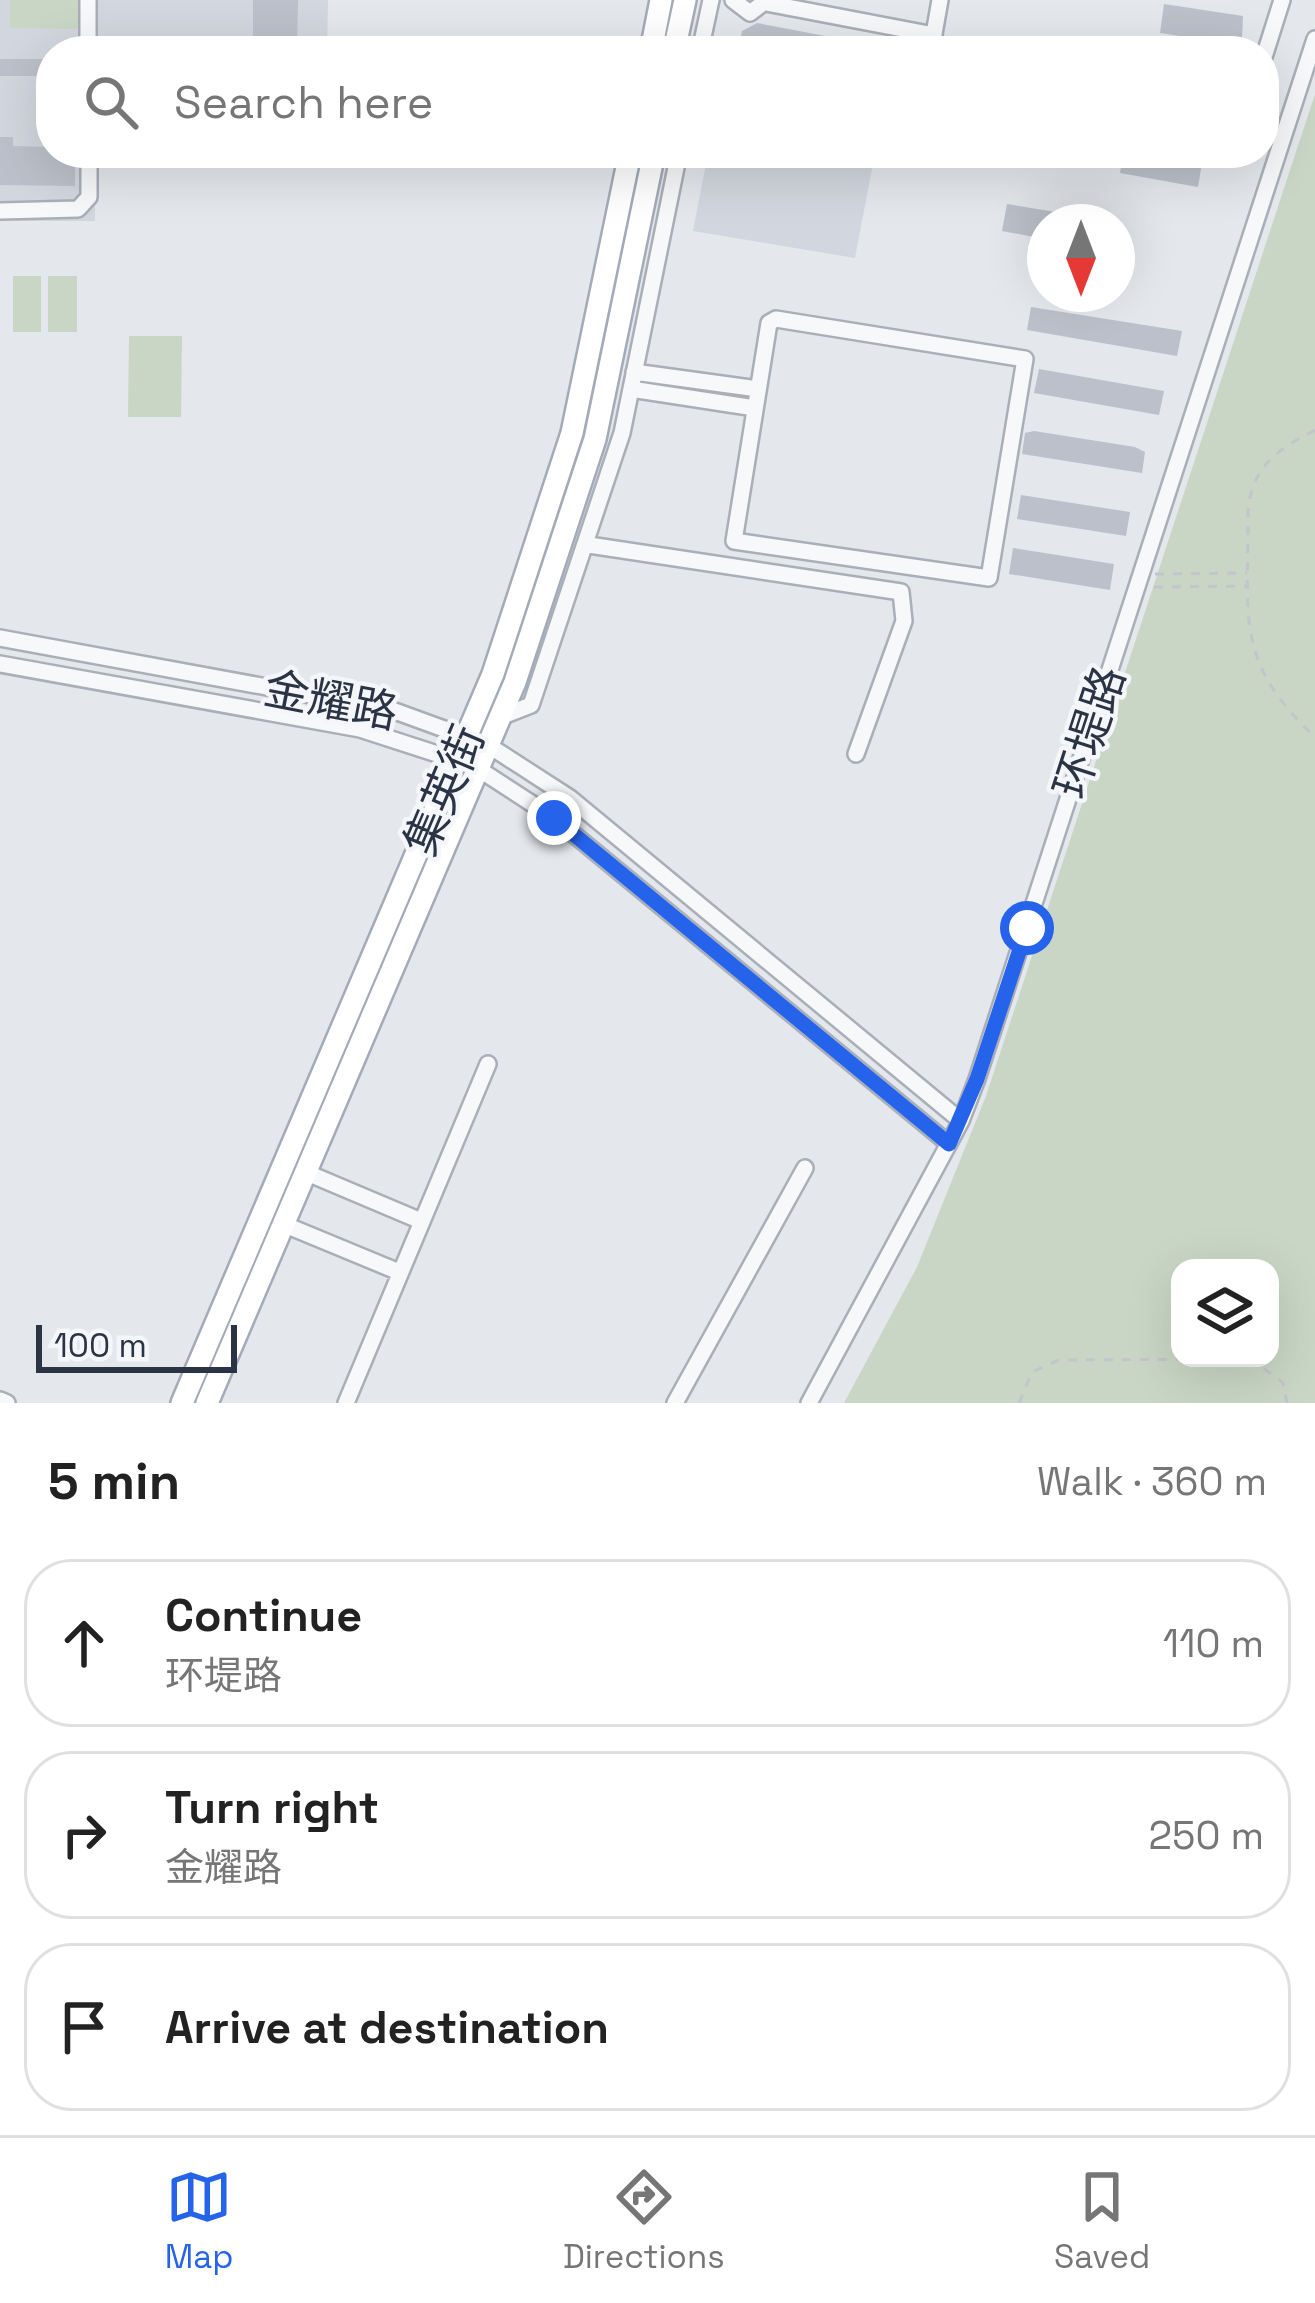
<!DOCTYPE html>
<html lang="en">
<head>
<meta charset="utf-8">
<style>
	body { margin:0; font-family:"Space Grotesk","Noto Sans SC",sans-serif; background:#f2f2f2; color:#222 }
	.controls { position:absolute; right:36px; bottom:36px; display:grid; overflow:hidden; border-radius:24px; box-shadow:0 12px 48px #0002 }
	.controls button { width:108px; height:108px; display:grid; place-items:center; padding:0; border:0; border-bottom:3px solid #e0e0e0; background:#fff; color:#222; font:60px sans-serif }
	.compass { position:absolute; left:1027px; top:204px; width:108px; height:108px; border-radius:50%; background:#fff; box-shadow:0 12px 48px #0002; rotate:180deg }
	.scale { position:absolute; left:36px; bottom:30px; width:201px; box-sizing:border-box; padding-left:12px; border:6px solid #2b3445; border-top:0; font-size:33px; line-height:42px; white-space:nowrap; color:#2b3445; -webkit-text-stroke:9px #f4f6f9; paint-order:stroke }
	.stop { position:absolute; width:36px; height:36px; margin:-27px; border:9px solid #2563eb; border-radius:50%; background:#fff }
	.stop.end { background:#2563eb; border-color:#fff; box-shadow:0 3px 12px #0008 }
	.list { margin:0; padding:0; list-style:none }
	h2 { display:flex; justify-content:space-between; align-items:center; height:156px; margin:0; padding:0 48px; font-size:51px }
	h2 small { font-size:39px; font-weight:400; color:#767676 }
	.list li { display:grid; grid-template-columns:78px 1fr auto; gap:36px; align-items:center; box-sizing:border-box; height:168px; margin:0 24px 24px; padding:0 24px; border:3px solid #e0e0e0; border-radius:48px }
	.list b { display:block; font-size:45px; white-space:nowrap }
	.list p { margin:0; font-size:39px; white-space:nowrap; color:#767676 }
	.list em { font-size:39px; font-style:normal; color:#767676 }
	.icon { flex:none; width:66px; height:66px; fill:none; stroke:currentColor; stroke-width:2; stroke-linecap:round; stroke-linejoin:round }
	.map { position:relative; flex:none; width:1315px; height:1403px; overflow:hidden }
	.search { position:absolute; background:#fff; box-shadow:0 12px 48px #0002; left:36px; right:36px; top:36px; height:132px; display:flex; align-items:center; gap:30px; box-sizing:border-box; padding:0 42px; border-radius:48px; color:#767676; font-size:45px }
	.sheet { height:732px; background:#fff }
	nav { display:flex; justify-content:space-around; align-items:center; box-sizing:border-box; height:168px; border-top:3px solid #e0e0e0; background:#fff; font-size:33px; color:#767676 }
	nav a { display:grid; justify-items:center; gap:6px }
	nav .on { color:#2563eb }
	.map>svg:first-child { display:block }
	.built { fill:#d2d6de }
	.green { fill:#c9d6c5; fill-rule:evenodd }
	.building { fill:#bbc0ca }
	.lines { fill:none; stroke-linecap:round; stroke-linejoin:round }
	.minor-casing { stroke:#a9aeb7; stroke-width:20 }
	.major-casing { stroke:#a3abb8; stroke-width:26 }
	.path { stroke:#c2c5cb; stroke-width:3; stroke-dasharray:9 9; stroke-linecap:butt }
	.minor { stroke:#f7f8fa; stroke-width:15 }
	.major { stroke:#fff; stroke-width:21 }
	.route { stroke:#2563eb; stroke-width:15 }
	.labels { text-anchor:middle; stroke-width:9; stroke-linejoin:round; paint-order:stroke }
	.street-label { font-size:45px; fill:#2b3445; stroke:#f4f6f9 }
</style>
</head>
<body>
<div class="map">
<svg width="1315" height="1403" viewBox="0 0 1315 1403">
	<rect width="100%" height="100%" fill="#e4e7ec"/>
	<path class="built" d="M0,0H328L327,51H51V153H95V221H0Z
		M708,153H875L855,258L693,231Z"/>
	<path class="green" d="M10,0H83V29L10,28Z
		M1315,94V1403H844L917,1267L986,1096ZM1180,1268H1270V1358H1180Z
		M13,276H41V332H13Z
		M48,276H77V332H48Z
		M129,336H182L181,417H128Z"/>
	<path class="building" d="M253,0H298L297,51H253Z
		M1164,4L1243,16L1242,39L1238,45L1160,33Z
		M757,23L878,46V51H738L742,31Z
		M0,59H51V76H0Z
		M0,137H13V146L51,147V153H66V163H75V186L0,185Z
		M1123,153L1203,157L1198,187L1120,173Z
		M1007,204L1079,216V222H1045V239L1002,231Z
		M1031,307L1182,331L1177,356L1027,330Z
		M1039,369L1164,391L1159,415L1034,393Z
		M1034,431L1135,447L1145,452L1142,473L1022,454L1025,433Z
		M1021,495L1130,512L1126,536L1017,519Z
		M1013,548L1114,564L1110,590L1009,574Z"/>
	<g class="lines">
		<defs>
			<path id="minor" d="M88,0V51
				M733,0L750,13L767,0
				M766,3L934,35
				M700,51L711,0
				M931,51L940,0
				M1264,57L1282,0
				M0,211L78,209L89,197V153
				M776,319L1025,359L989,578L734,541L769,323Z
				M634,372L758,389
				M631,389L755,408
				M589,545L901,592L904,621L856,754
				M0,638L392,710L488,745L570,798L961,1121
				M0,664L360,729L474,766L554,818L949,1144
				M500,717L531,705L622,433L679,153
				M305,1172L421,1221
				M283,1224L399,1272
				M0,1400L7,1403
				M346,1403L488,1064
				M675,1403L805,1168
				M809,1403L961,1121L977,1079L1315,39"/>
			<path id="major" d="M651,51L661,0
				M674,51L685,0
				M182,1403L493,674L572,433L630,153
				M207,1403L515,682L595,439L654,153"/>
		</defs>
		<use href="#minor" class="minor-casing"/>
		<use href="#major" class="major-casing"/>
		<path class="path" d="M1315,430C1278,449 1251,467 1248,512C1249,617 1233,660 1315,737
			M1155,574L1247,573
			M1154,587L1247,586
			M1019,1403L1032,1372L1059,1360L1234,1359L1258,1364L1283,1383L1287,1403"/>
		<use href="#minor" class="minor"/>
		<use href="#major" class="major"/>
	</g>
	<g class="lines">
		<path class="route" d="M554,818L949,1144L977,1079L1027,928"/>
	</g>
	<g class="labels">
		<g class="street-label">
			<text transform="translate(331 700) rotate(11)" y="16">金耀路</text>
			<text transform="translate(1089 732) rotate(-72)" y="16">环堤路</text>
			<text transform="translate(444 790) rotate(-67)" y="16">集英街</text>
		</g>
	</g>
</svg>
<div class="controls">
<button><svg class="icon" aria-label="layers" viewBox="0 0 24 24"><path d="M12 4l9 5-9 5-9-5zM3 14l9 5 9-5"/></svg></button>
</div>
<svg class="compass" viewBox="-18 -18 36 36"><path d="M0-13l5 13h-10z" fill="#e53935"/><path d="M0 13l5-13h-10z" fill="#767676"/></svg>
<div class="scale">100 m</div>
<div class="stop" style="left:1027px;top:928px"></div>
<div class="stop end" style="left:554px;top:818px"></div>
<div class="search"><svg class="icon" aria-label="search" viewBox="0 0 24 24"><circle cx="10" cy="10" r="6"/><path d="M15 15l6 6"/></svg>Search here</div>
</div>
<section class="sheet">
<h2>5 min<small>Walk · 360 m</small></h2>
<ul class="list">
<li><svg class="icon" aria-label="ahead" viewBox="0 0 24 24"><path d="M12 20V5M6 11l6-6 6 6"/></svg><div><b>Continue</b><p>环堤路</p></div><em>110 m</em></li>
<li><svg class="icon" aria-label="right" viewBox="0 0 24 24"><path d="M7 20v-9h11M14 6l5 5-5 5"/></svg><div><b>Turn right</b><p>金耀路</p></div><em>250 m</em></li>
<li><svg class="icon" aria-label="arrive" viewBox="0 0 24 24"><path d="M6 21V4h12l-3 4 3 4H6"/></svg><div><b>Arrive at destination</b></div></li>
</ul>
</section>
<nav>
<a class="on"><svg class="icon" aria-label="map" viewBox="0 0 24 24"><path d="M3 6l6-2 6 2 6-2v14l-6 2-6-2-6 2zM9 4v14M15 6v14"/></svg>Map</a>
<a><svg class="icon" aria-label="directions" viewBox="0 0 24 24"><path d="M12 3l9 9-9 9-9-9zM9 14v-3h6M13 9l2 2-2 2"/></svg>Directions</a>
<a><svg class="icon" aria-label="saved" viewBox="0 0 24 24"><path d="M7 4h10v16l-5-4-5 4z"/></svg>Saved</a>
</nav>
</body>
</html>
